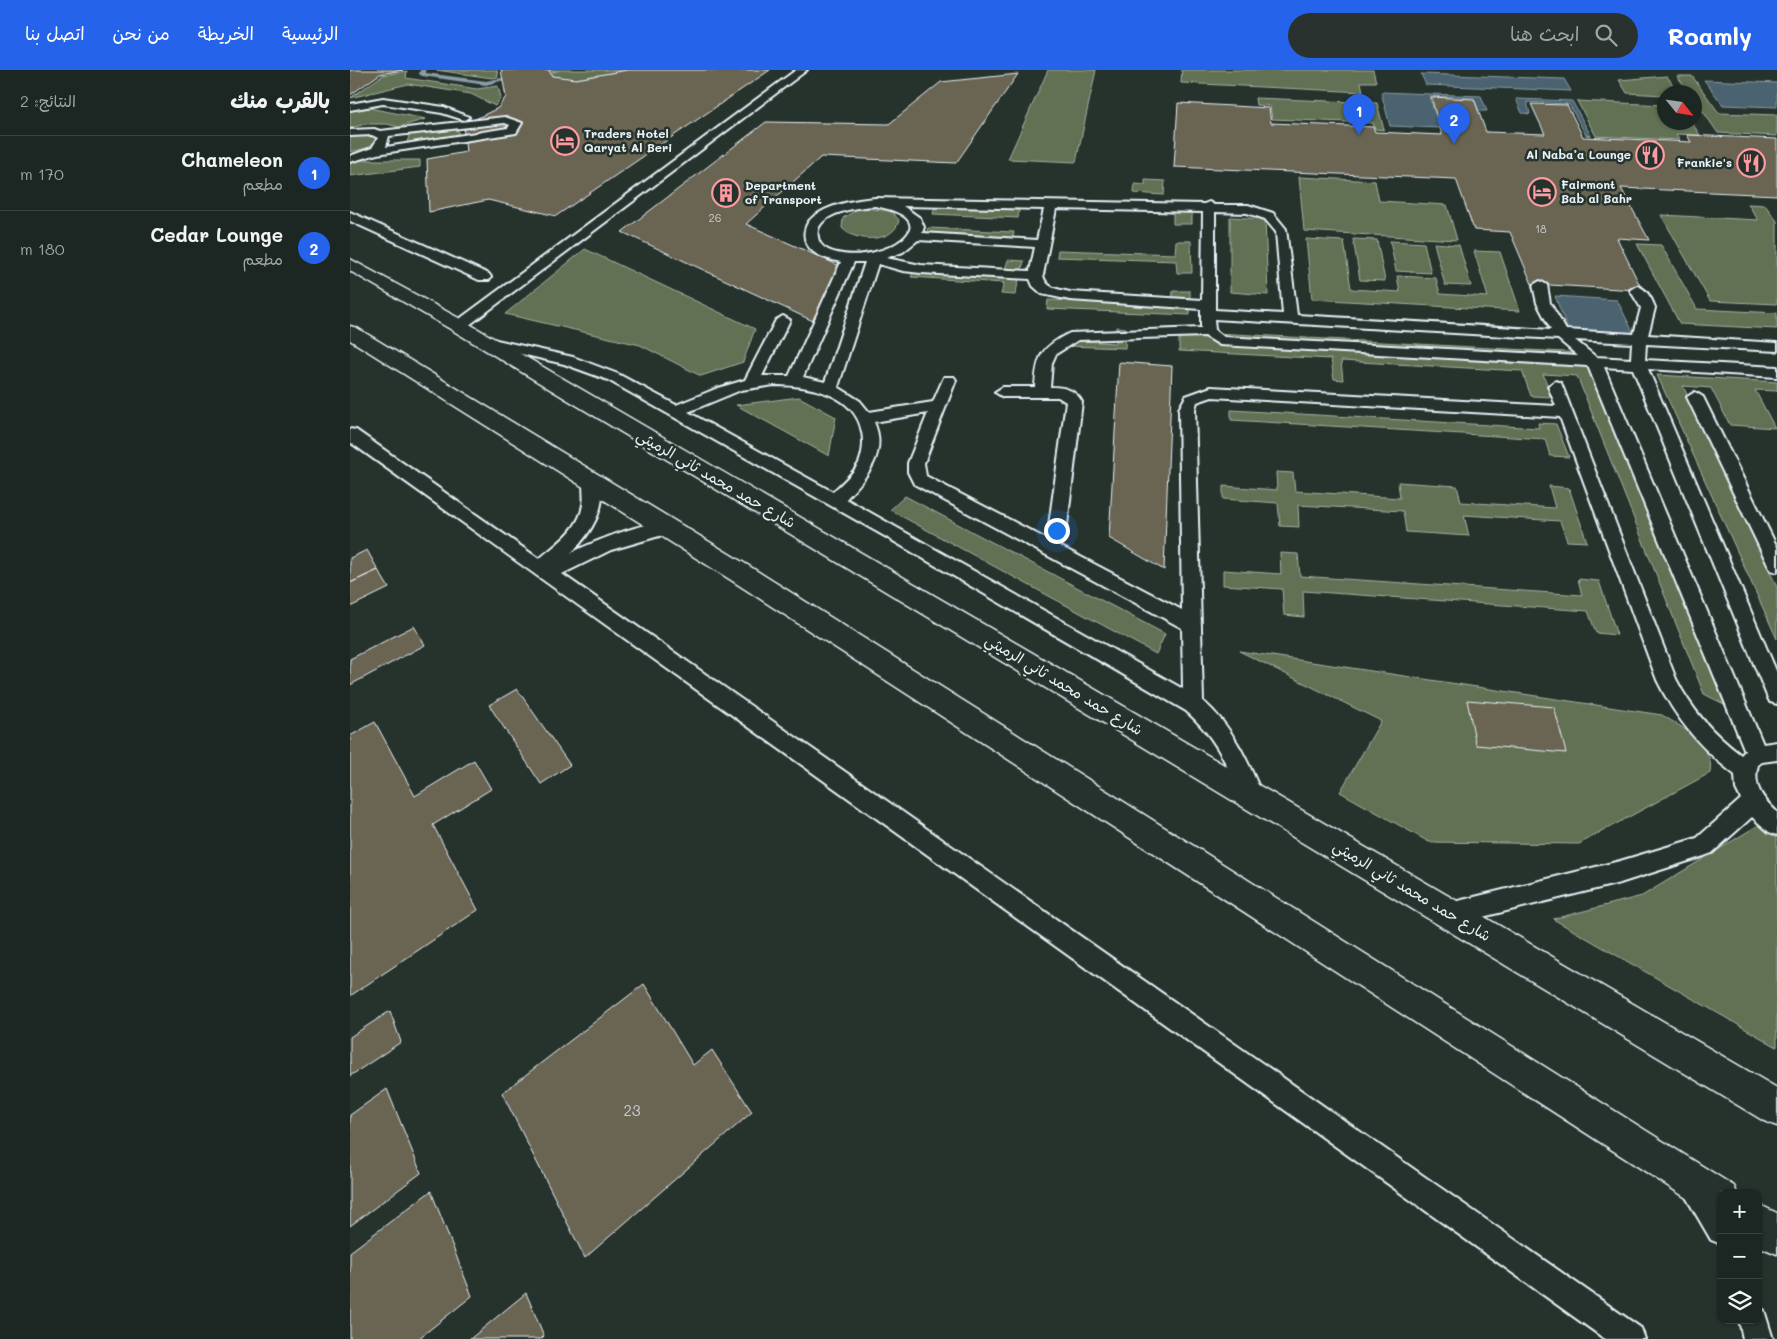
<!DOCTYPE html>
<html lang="ar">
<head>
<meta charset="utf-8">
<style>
	body { margin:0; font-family:Mali,"Playpen Sans Arabic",sans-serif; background:#29322f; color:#f1f3f6; direction:rtl }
	.controls { position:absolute; right:15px; bottom:15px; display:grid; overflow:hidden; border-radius:10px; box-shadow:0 1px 4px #0004 }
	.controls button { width:45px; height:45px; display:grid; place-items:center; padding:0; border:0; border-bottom:1px solid #3a4340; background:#1c2622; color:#f1f3f6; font:25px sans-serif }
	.compass { position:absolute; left:1307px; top:15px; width:45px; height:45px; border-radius:50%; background:#1c2622; box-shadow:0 1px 4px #0004; rotate:120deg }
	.you { position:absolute; left:706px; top:460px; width:18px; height:18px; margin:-12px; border:4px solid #fff; border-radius:50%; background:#1a73e8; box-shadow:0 0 0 8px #1a73e833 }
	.badge { display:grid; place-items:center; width:32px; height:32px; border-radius:50%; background:#2563eb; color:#fff; font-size:16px; font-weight:700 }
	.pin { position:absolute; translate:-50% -41px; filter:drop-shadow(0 1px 2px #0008) }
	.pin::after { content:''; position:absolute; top:26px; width:18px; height:15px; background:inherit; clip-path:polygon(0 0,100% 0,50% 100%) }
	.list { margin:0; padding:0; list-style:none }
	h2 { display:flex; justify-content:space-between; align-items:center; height:65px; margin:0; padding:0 20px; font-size:21px }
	h2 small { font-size:16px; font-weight:400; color:#a0a5a5 }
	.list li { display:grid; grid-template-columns:32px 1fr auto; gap:15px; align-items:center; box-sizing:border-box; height:75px; padding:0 20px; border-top:1px solid #3a4340 }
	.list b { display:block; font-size:19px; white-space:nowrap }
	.list p { margin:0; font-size:16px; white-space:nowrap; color:#a0a5a5 }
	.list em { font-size:16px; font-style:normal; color:#a0a5a5 }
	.icon { flex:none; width:28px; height:28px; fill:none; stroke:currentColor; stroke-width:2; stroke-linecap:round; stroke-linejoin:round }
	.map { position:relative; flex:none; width:1427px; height:1269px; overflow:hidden; direction:ltr }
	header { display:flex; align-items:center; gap:30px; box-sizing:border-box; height:70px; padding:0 25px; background:#2563eb; color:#fff }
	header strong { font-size:24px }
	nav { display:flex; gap:28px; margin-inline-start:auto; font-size:18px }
	.search { width:350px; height:45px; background:#29322f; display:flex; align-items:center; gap:12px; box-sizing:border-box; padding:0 18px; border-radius:28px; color:#a0a5a5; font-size:19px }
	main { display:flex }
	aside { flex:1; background:#1c2622 }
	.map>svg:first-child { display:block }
	.green { fill:#627152; stroke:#a5b1a5 }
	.water { fill:#4b646f; stroke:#8a9ca6 }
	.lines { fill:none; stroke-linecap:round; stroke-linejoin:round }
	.stream { fill:#8a9ca6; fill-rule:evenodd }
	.building { fill:#6a6552; stroke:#e8f1f8 }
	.service-casing { stroke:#e8f1f8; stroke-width:4 }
	.secondary-casing { stroke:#e8f1f8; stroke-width:3 }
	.service { fill:#26332d; fill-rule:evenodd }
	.secondary { fill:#26332d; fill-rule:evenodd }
	.labels { text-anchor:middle; stroke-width:5; stroke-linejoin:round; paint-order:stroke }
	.far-number-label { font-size:11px; fill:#c8cece }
	.far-poi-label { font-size:12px; font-weight:bold; fill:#e8f1f8; stroke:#26332d; text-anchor:start }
	.street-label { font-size:15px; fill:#e8f1f8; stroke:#26332d }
	.near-number-label { font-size:15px; fill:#c8cece }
</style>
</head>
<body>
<header>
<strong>Roamly</strong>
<div class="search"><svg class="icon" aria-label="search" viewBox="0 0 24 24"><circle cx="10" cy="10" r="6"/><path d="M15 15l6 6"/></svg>ابحث هنا</div>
<nav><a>الرئيسية</a><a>الخريطة</a><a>من نحن</a><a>اتصل بنا</a></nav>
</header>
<main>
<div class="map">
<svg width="1427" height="1269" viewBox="0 0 1427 1269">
	<rect width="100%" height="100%" fill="#26332d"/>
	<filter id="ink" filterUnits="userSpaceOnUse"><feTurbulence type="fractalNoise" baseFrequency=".02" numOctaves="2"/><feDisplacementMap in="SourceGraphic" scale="10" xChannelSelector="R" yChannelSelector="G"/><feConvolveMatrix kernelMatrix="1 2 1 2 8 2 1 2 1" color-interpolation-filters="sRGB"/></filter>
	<g filter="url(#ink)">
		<path class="green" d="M86,0H147L148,7L142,8Z
			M199,0H278L226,9L202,6Z
			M698,0H746L726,92L658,89Z
			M832,0H1023L1026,12H1011L1013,22L831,13Z
			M57,1L56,8L127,19L148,16L151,28L145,36L121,24L58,14L0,28L33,5Z
			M1317,6L1328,22H1314V25L1277,23L1269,10Z
			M1327,6H1342L1369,43L1427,45V66L1368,63L1345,30L1344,22H1339Z
			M905,28L1027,33L1034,60L1025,59L1023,53L922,49L920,36L906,35Z
			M1227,31L1314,35V52L1342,53L1350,65L1326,64L1330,70L1246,66Z
			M19,38L76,49L49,57L37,54H16L0,58V41Z
			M106,54L109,65L66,73L57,72L61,61Z
			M30,63L25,76L0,82V64Z
			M10,90H70V97L0,106V91Z
			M949,107L1025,111L1029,131L1097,135L1107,170L954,161Z
			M795,110L815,111L814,125L784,123L785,114L795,115Z
			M714,132L842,136V154H823V143L712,139Z
			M1398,134L1415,135L1427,151V234L1360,231L1311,145L1408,150Z
			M585,136L669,140L668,148L583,144Z
			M515,138L541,141L549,150C545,173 505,173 492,158L493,148L506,140Z
			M880,147L915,149L918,225L880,222Z
			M578,158L664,162L662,170L575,166Z
			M956,169L994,171L1001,219L1050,222L1047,206L1086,208L1090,224L1138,227L1124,181L1150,182L1170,241L962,229Z
			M1003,169L1027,170L1035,211L1010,210Z
			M826,171H841L842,203H827L826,191L707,187L708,180L825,184Z
			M1040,171L1074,173L1081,203L1046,201Z
			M1084,173L1109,175L1121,216L1095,215Z
			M1287,174L1311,175L1347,239L1427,243V259L1330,254Z
			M235,179L405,259L393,292L351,306L290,275L155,244Z
			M658,190L674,191L665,225L651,224L654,213L561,207L565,199L654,203Z
			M823,221H840V245L697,239L698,230L822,235Z
			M766,257L776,258L775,278L717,276L718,270L765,273Z
			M829,261L1233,283L1380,637L1354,624L1227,306L1193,304L1202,327L1181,326L1172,301L991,291L993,310L984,309L981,289L829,281Z
			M1307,305L1427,312V321L1405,320L1425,358L1380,355L1361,318L1333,316L1427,517V569Z
			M449,327L486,347L479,386L386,335Z
			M881,340L1189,358L1188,353L1206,354L1219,387L1200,386L1195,369L881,350Z
			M926,402L943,403L945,421L1050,428L1048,412L1107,416L1111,432L1205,438L1199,416L1219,418L1237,472L1217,471L1210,451L1114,445L1119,466L1056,462L1053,441L948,435L949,457L930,456L928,433L873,429V416L927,420Z
			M555,426L815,564L806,584L540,440Z
			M930,483L948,484L950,506L1232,525L1228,509L1249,511L1267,565L1246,563L1238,541L953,521L954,547L934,545L932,519L873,515V500L931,504Z
			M889,581L1312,645C1333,658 1365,674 1360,703L1229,774L1079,772L990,722L1031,651Z
			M1415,751L1427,756V977L1203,849L1292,826Z"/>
		<path class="water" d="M1071,4L1214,9L1221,21L1076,15Z
			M1354,10L1427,13V37L1373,35Z
			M1031,22L1131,26L1137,41H1129L1124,28L1079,26L1090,58L1040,56Z
			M1166,29L1222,31L1241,66L1236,65L1219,34L1177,32L1180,44L1172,43Z
			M1205,226L1267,230L1285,266L1219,263Z"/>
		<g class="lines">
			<path class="stream" d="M70,0H76V3L136,11L151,8L154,10L136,15L72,6L69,4Z
				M201,0H212L203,3Z"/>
		</g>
		<path class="building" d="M0,0H53L30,4L0,25Z
			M151,0H199L202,6L226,9L278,0H420L206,146L138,130L79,142L77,89L116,82L113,55L148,38L156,27Z
			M668,4L606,93L471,87L396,154L490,196L463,251L272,162L416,52L539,54L591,12Z
			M1081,27L1124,29L1136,62L1195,64L1181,34L1217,35L1233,67L1341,72L1337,65L1427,69V125L1271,118L1299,170L1267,168L1292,220H1287L1182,214L1160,162L1124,160L1106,109L824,97L828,33L919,38L921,53L1023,57L1025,62L1092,65Z
			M769,292L822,296L814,500L759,468Z
			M17,480L28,500L0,513V488Z
			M28,500L39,518L0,537V513Z
			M64,556L75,575L0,615V589Z
			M167,619L220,695L191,714L139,635Z
			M1117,630L1204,637L1216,683L1126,675Z
			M25,652L65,726L124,690L141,719L83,755L128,840L0,926V666Z
			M294,914L343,995L362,980L402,1042L235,1188L152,1023Z
			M40,941L51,972L0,1006V967Z
			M37,1019L71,1103L0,1156V1045Z
			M81,1121L122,1226L68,1269H0V1182Z
			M176,1223L194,1266L191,1269H120Z"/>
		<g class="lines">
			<defs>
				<path id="service" d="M446,0H457L114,259H104L102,256L104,253Z
					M33,28L94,37L119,47L114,50L92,43L33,34L0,40V34Z
					M155,47L172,53L166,63L27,84L0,92V86L22,78L28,68L22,65L0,66V60L24,59L30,61ZM155,53L160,55L158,58L36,77L39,66Z
					M525,128L854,134L859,132L864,135H898L923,143L936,159L947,245L1201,260L1187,233L1183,215L1190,211L1197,215L1200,233L1216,260L1284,264L1291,238L1280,220L1287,216C1296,218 1302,229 1305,238L1298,265L1427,273V281L1296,274L1295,290L1427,297V307L1298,299L1427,603V634L1420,632L1417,626L1283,299L1254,297L1413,674L1427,672V690L1412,692L1408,695C1402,716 1413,729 1427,742V765L1419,762L1402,747L1362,783L1354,786L1270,813L1100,855L1092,852L1088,844L1092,836L1100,833L1270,791L1347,768L1391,729L1386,719L1385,705C1350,678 1326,649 1307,610L1210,347L862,327L847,332L845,339L853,631C883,657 898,691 913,727L910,734L902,737L894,734C877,696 868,669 836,641L538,468L258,310L214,294L128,274L126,271L133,267L223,287L268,304L326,335L368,318L395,310L426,250L433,246L440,250L412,306H439L491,192C482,190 473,188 465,183C449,171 452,152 469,143C486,133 506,130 525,128ZM525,136C605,151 531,194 487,183C478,181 469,176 468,167C463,143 509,137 525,136ZM553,136L694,139L687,170L572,163L574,157L570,148ZM706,139L853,142L852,230L720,222C708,219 696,219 693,205ZM865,142L897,143L915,149L926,162L933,244L865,240ZM568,170L685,177L680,201L571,195L536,188L553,182ZM504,192H515L475,312L453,307ZM528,194L553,201L571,203L680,209L683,216L692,224L720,230L851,239V258L720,263C691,277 687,286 685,317H653L645,322L653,327H708L716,332L699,455L702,459L708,461L714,459L717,455L732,332C725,319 713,317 700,317L702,293L706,284L728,270L855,266L870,275L1238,296L1395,681L1391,685C1363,664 1341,639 1326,609L1211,313L1206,311L1198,316L1206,336L861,317L836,326L829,339L832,540L576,406L574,393L606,310L604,307H594L583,332L519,342L510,331L488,317ZM864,249L1208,269L1228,286L874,267L865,260ZM1225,270L1282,273L1281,289L1246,287ZM424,315C457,315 505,323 512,362C514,372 513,383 509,393C503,404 492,413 483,422L338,342L391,320ZM578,343L558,393V402L564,414L832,558L833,619L496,429C517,407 538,383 524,352Z
					M0,142L139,204L141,207L139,210H129L0,151Z
					M1345,322L1353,327L1427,477V502L1421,500L1418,495L1337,327Z
					M0,359L6,360L189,489C207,474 230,459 233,434C235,425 231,414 235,407H247C262,433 239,466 221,483C241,473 302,447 323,454L326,458L323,462L261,480L212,504L1291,1258L1295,1269H1255L0,372Z
					M1347,1108C1375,1120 1371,1149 1371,1174L1361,1170L1333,1122L1337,1112Z
					M1408,1237L1414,1240L1423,1269H1393L1389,1250H1408Z"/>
				<path id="secondary" d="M0,189L116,252L1427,1018V1056L1414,1051L102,260L0,201Z
					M0,256L7,258L399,496L1384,1116L1387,1123H1371V1148L1358,1142L381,510L0,270Z
					M1408,1134L1427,1143V1184L1408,1176Z"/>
			</defs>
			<use href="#service" class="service-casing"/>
			<use href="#secondary" class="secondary-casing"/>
			<use href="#service" class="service"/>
			<use href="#secondary" class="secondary"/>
		</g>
	</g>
	<defs>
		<symbol id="hotel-ring" viewBox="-11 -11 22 22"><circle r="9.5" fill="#26332d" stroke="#ff9aa2" stroke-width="1.5"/><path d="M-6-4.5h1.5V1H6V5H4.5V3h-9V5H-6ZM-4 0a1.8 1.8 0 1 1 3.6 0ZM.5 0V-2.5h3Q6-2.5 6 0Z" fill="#ff9aa2"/></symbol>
		<symbol id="restaurant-ring" viewBox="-11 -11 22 22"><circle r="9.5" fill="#26332d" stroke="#ff9aa2" stroke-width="1.5"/><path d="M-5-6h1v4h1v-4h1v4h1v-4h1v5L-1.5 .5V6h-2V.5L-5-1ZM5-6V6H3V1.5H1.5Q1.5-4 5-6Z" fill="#ff9aa2"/></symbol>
		<symbol id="building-ring" viewBox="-11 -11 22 22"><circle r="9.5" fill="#26332d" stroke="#ff9aa2" stroke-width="1.5"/><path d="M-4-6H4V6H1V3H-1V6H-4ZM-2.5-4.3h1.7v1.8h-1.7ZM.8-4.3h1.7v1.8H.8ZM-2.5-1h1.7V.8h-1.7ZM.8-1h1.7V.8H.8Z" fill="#ff9aa2"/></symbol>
	</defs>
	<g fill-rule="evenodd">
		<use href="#hotel-ring" x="199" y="55" width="32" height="32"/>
		<use href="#restaurant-ring" x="1284" y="69" width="32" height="32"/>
		<use href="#restaurant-ring" x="1385" y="77" width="32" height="32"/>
		<use href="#hotel-ring" x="1176" y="106" width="32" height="32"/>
		<use href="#building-ring" x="360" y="107" width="32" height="32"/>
	</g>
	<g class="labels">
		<g class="far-number-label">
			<text x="365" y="152">26</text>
			<text x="1191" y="163">18</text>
		</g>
		<g class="far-poi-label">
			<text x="234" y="68">Traders Hotel<tspan x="234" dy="14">Qaryat Al Beri</tspan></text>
			<text x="1281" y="89" text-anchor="end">Al Naba’a Lounge</text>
			<text x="1382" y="97" text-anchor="end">Frankie's</text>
			<text x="1211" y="119">Fairmont<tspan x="1211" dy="14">Bab al Bahr</tspan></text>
			<text x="395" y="120">Department<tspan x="395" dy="14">of Transport</tspan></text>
		</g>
		<g class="street-label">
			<text transform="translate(366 409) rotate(30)" y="5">شارع حمد محمد ثاني الرميثي</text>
			<text transform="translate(714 615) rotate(31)" y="5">شارع حمد محمد ثاني الرميثي</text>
			<text transform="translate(1062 821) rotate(31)" y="5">شارع حمد محمد ثاني الرميثي</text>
		</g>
		<g class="near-number-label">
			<text x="282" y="1046">23</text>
		</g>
	</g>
</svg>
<div class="controls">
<button>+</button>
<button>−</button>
<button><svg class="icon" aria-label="layers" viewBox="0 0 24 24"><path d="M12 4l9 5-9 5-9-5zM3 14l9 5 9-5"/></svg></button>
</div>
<svg class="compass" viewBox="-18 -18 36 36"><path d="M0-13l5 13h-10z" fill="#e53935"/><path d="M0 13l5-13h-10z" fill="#a0a5a5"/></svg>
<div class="you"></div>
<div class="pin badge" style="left:1009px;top:65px">1</div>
<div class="pin badge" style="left:1104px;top:74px">2</div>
</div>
<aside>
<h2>بالقرب منك<small>النتائج: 2</small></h2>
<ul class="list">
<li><span class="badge">1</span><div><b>Chameleon</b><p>مطعم</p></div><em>170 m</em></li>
<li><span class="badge">2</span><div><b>Cedar Lounge</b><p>مطعم</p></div><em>180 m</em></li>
</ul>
</aside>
</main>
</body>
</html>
